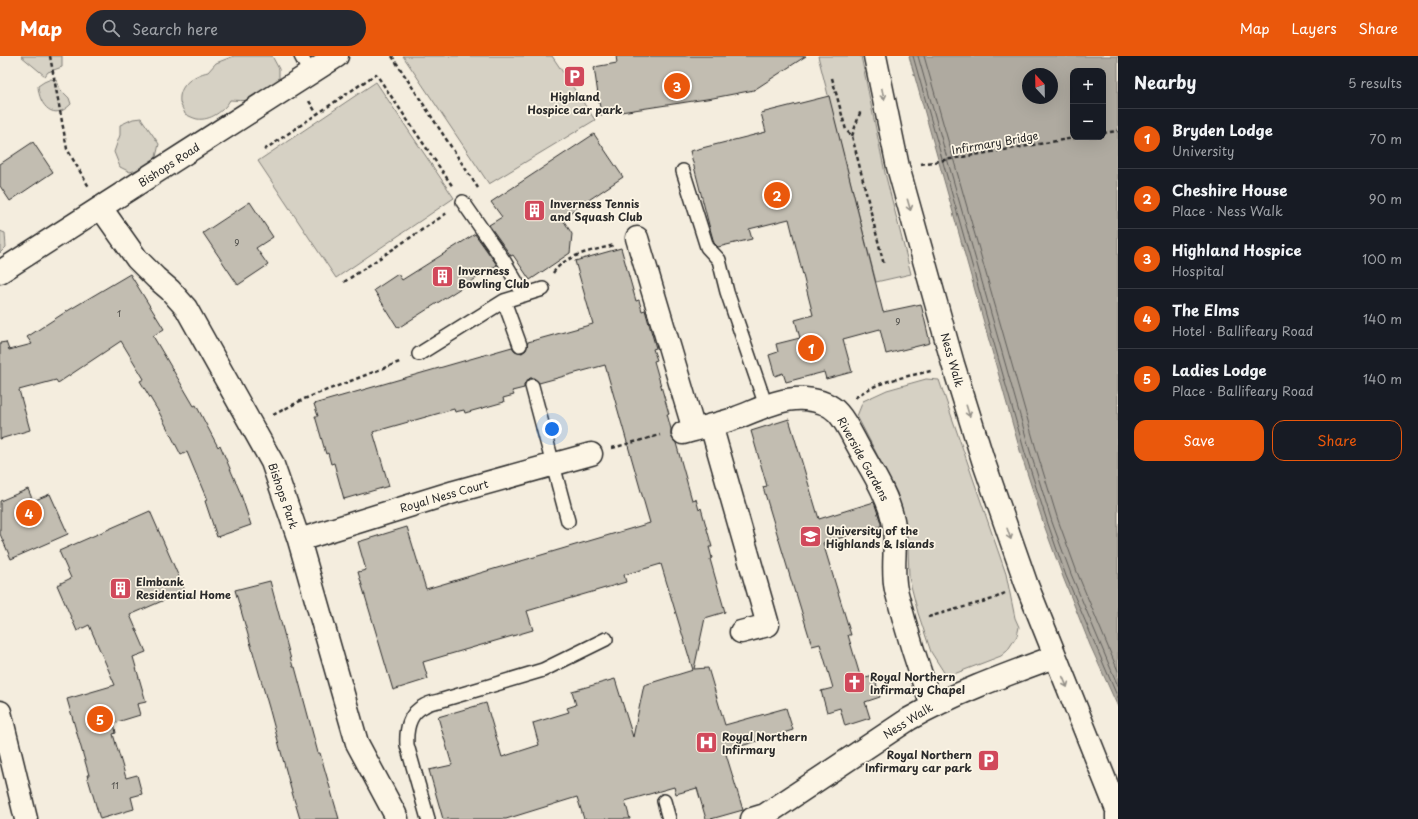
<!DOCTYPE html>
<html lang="en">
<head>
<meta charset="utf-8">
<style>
	body { margin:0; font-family:"Playpen Sans",sans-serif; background:#242831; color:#f1f3f6 }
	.controls { position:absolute; right:12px; top:12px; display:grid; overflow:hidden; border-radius:8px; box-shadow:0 4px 16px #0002 }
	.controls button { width:36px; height:36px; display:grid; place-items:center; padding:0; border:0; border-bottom:1px solid #363941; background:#171b24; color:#f1f3f6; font:20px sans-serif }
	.compass { position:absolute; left:1022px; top:12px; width:36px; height:36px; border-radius:50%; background:#171b24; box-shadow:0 4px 16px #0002; rotate:338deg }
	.you { position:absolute; left:552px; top:373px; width:14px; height:14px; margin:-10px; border:3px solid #fff; border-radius:50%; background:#1a73e8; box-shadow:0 0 0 6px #1a73e833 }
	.badge { display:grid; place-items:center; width:26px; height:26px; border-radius:50%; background:#ea580c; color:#fff; font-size:13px; font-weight:700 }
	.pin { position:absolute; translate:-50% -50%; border:2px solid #fff; box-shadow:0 1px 4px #0006 }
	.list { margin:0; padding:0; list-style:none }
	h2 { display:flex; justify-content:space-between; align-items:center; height:52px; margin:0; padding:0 16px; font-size:17px }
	h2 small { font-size:13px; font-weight:400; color:#9ea1a6 }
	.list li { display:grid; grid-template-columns:26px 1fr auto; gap:12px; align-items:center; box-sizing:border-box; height:60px; padding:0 16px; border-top:1px solid #363941 }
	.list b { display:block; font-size:15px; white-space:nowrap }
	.list p { margin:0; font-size:13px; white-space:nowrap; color:#9ea1a6 }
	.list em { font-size:13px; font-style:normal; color:#9ea1a6 }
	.actions { display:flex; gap:8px; padding:12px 16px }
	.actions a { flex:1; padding:9px 0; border:1px solid #ea580c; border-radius:12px; text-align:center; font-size:14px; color:#ea580c }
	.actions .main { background:#ea580c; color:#fff }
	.icon { flex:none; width:22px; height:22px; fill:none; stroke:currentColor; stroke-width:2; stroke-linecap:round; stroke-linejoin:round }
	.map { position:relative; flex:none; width:1118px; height:763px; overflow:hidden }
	header { display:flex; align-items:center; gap:24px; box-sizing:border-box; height:56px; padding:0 20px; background:#ea580c; color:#fff }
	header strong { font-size:19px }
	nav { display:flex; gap:22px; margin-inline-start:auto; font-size:14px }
	.search { width:280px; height:36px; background:#242831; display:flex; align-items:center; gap:10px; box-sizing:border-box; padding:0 14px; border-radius:22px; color:#9ea1a6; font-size:15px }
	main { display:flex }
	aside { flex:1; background:#171b24 }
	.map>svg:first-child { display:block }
	.green { fill:#d6d1c4; stroke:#807e78 }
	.water { fill:#afaaa0; stroke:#7a7771; fill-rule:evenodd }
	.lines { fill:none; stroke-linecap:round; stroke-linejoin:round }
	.shore { stroke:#605e5a; stroke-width:1 }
	.building { fill:#c2bdb1; stroke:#2b2b2b }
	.lane-casing { stroke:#2b2b2b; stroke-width:16 }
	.street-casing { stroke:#2b2b2b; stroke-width:25 }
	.path { stroke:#2b2b2b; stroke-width:2.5; stroke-dasharray:4 3; stroke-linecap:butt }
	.lane { stroke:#fcf5e5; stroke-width:13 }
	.street { stroke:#fcf5e5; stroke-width:22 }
	.oneway { stroke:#949088 }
	.labels { text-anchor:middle; stroke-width:3.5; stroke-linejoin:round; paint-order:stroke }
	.number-label { font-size:9px; fill:#51504c }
	.poi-label { font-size:11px; font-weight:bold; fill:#2b2b2b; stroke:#fcf5e5; text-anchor:start }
	.street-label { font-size:11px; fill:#2b2b2b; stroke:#fcf5e5 }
</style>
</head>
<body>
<header>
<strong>Map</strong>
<div class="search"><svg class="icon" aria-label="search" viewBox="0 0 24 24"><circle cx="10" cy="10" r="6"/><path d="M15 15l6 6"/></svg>Search here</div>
<nav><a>Map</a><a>Layers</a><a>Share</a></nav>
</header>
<main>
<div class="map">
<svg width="1118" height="763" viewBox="0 0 1118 763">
	<rect width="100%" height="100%" fill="#f4edde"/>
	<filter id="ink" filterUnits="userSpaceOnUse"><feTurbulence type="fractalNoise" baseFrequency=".025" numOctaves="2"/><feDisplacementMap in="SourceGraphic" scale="8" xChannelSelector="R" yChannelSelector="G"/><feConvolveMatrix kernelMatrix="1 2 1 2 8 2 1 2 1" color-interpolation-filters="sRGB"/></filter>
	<g filter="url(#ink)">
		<path class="green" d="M21,0H62V11L48,16L45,20Z
			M234,0H272L279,13V26C258,43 258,46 230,44C224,55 210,65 197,63C193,62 189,60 185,58C184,55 181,50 180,46C178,29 194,19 208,16L216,7Z
			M403,0H552L595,64L489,128Z
			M818,0H861L885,117L911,218L876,226Z
			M51,23L57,25L60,33L69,42L71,48C54,66 39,50 38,30L44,26Z
			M376,26L454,142L336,222L258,105Z
			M141,62L159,88L156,101L146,111L130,116L120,111L114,96L120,79V69L133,63Z
			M0,175L5,177L6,191L0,197Z
			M926,323L939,324L1006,518L1015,562L1019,571L1017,580L1007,595L1001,600L954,618H945L931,596L918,557L909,522L908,491L904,461L897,437L857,360L863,345L887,334Z"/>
		<path class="water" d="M909,0H1118V651L1090,589L1063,521L1044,469L1021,398ZM1073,15H1103V81H1073ZM1028,18H1052V42H1028Z"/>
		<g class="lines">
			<path class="shore" d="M913,0L1025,397L1048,468L1066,520L1118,642
				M918,0L1030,395L1052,466L1071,518L1118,630
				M924,0L1036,393L1058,464L1077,516L1118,615"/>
		</g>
		<path class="building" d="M616,0H806L754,34L713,42L601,59L594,11L617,7Z
			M829,40L883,256L921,248L930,287L886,298L880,273L843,283L852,316L826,323L824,316L786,326L783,317L775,320L769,299L778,296L776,288L800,282L795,264L813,259L789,163L749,173L752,183L718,191L714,187L709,169L690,95L766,76L761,57Z
			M594,78L623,121L562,162L572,178L570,197L530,224L513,199L511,200L489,169L502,161L491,146Z
			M33,86L53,116L10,145L0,130V108Z
			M250,146L273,181L256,192L268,209L238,229L203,177Z
			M475,178L497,209L398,272L374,234L398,218L402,224Z
			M621,192L636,245L639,244L642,255L645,254L656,292L653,293L657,304L654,305L669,358H667L671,373V380L676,387L692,444L696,443L699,454L701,452L712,491H709L712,502L710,503L725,556L705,562L694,613L708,612L725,669L786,652L793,674L725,695L743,754L711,763H706L697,732L676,738L674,731L625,745L630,763H584L577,741L506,763H443L429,714L452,709L438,661L486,647L502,701L539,689L533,667L569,656L567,652L576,649L572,635L615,623L633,681L644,629L693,614L661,508L624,519L626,526L527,555L533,574L423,606L428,623L393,634L358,516L366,514L358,486L407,471L426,533L650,467L605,309L539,327L534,322H530L524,328V332L512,335L514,339L503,342L504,346L465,357L464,354L455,356L454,353L373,376L389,430L344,443L334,407L331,408L328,397L326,398L315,360H318L314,348L512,291L515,295L522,297L526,294L528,286L593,268L575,205Z
			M130,218L164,273L153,280L194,350L196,349L218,391L220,389L240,436L251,469L217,481L205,445L207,444L187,396L181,399L160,358L140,325L144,323L121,285L58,327L56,324L19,334L30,374L0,383V287L6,286L9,294L32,288L27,281L64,257Z
			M789,363L819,463L874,446L881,467V470L823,487L851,579H848L861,623L874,620L880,641L865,646L870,662L845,670L840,652L827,656L821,635L833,632L820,588L812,590L796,537H795L763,431L767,430L751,375Z
			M28,433L33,445L50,438L68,478L11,503L0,478V445Z
			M150,455L185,535L130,559L146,596L133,601L146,646L137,648L140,659L114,667L116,677L113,678L126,722L137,719L142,738L131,741L134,753L100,763L87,719H89L67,643L115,629L89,569L77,575L57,529L71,522L59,495Z
			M270,525L293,611H295L318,697H320L339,763H300L291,733L270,655L235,534Z"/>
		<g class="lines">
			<defs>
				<path id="lane" d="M301,0L310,17
					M683,115L707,191L719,204L727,236L766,350
					M463,146L504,205L524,239
					M504,245L543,233
					M419,298L504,245L520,289
					M532,330L568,465
					M664,745L669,763
					M428,763L407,689C406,674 409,657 424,650C428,647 434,646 439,645L543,614L606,583"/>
				<path id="street" d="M875,0L898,111L953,308L983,404L1026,527L1117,754V763
					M101,152L137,203L156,222L170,234L186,252L272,406L299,484L357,687L395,758L397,763
					M637,182L694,374
					M0,216L337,0
					M711,369L768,569L741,576
					M683,377C700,372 719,368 736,362C758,354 781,341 805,343C817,344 830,348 838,357C846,366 852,379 858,390C871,414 887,437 893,464C898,487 891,511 896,534C906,573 918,612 932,650
					M299,484L454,436L591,398
					M0,656L26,763
					M752,763L765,759L909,663C955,637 1005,619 1054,601"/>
			</defs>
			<use href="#lane" class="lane-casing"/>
			<use href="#street" class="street-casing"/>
			<path class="path" d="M50,0L67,93L89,131
				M392,0L478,132
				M832,22L846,74L852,80L884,209
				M309,45L317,58
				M1103,77L1118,75
				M852,80L861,54
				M264,94L376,18L453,131
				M921,108L1080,81
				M553,217C566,198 593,195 614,189
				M344,226L447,157
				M855,342C876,325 905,321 931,315
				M273,359L304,343L402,305
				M612,392L660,379
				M928,561L993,543L1005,537"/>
			<use href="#lane" class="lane"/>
			<use href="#street" class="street"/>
		</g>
		<defs><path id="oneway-shaft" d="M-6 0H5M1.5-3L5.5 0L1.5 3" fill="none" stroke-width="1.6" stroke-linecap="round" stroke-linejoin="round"/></defs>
		<g class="oneway">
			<use href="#oneway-shaft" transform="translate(883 38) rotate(78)"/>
			<use href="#oneway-shaft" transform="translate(909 149) rotate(74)"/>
			<use href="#oneway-shaft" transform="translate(968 355) rotate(73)"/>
			<use href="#oneway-shaft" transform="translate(1009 478) rotate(71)"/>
			<use href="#oneway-shaft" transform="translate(1065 626) rotate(67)"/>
		</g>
	</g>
	<defs>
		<symbol id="parking-square" viewBox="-11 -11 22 22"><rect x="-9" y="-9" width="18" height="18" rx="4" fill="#d1495b" stroke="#fcf5e5"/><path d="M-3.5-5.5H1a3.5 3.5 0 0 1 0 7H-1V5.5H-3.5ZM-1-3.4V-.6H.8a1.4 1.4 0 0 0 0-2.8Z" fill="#fff"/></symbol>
		<symbol id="building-square" viewBox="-11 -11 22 22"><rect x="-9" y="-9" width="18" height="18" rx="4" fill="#d1495b" stroke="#fcf5e5"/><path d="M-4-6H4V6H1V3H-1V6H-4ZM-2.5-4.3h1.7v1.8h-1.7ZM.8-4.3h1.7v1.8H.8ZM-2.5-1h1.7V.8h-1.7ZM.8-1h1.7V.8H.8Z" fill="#fff"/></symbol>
		<symbol id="university-square" viewBox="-11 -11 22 22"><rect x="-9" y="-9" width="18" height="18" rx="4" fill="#d1495b" stroke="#fcf5e5"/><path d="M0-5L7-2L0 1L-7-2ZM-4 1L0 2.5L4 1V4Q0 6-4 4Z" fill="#fff"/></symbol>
		<symbol id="church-square" viewBox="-11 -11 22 22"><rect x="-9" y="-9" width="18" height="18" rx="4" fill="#d1495b" stroke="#fcf5e5"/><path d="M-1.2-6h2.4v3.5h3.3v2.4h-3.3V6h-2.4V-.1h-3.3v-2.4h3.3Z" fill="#fff"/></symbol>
		<symbol id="hospital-square" viewBox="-11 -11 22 22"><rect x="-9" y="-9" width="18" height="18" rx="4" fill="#d1495b" stroke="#fcf5e5"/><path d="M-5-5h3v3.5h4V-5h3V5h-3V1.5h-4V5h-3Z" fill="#fff"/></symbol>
	</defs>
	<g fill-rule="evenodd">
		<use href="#parking-square" x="562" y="8" width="25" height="25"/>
		<use href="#building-square" x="522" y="142" width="25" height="25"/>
		<use href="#building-square" x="430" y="208" width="25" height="25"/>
		<use href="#university-square" x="798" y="468" width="25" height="25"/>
		<use href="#building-square" x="108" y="520" width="25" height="25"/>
		<use href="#church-square" x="842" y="614" width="25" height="25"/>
		<use href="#hospital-square" x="694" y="674" width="25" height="25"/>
		<use href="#parking-square" x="976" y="692" width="25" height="25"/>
	</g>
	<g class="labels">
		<g class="number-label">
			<text x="237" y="190">9</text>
			<text x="119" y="261">1</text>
			<text x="898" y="269">9</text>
			<text x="115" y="733">11</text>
		</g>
		<g class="poi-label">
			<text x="575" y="45" text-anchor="middle">Highland<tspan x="575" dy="13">Hospice car park</tspan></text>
			<text x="550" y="152">Inverness Tennis<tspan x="550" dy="13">and Squash Club</tspan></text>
			<text x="458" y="219">Inverness<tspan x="458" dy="13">Bowling Club</tspan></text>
			<text x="826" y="479">University of the<tspan x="826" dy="13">Highlands &amp; Islands</tspan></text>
			<text x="136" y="530">Elmbank<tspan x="136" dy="13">Residential Home</tspan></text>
			<text x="870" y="625">Royal Northern<tspan x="870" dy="13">Infirmary Chapel</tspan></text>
			<text x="722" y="685">Royal Northern<tspan x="722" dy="13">Infirmary</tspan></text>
			<text x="972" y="703" text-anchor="end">Royal Northern<tspan x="972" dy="13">Infirmary car park</tspan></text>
		</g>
		<g class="street-label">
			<text transform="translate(995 87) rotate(-10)" y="4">Infirmary Bridge</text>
			<text transform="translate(169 109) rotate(-33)" y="4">Bishops Road</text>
			<text transform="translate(952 304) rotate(74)" y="4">Ness Walk</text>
			<text transform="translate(863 403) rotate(61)" y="4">Riverside Gardens</text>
			<text transform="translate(283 440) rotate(71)" y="4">Bishops Park</text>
			<text transform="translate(444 440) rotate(-16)" y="4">Royal Ness Court</text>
			<text transform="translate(908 665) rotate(-32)" y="4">Ness Walk</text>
		</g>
	</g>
</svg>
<div class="controls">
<button>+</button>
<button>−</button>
</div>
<svg class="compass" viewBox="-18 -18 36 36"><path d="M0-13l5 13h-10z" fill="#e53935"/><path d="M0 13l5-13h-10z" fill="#9ea1a6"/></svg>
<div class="you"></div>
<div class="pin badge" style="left:811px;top:292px">1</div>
<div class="pin badge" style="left:777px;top:139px">2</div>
<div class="pin badge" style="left:677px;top:30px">3</div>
<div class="pin badge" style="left:29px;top:457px">4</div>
<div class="pin badge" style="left:100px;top:663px">5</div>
</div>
<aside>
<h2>Nearby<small>5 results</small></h2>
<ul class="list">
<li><span class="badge">1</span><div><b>Bryden Lodge</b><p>University</p></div><em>70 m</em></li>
<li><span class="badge">2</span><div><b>Cheshire House</b><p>Place · Ness Walk</p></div><em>90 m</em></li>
<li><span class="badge">3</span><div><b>Highland Hospice</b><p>Hospital</p></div><em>100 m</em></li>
<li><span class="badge">4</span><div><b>The Elms</b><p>Hotel · Ballifeary Road</p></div><em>140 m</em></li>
<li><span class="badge">5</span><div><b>Ladies Lodge</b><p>Place · Ballifeary Road</p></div><em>140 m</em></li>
</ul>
<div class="actions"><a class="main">Save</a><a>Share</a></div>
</aside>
</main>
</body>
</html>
